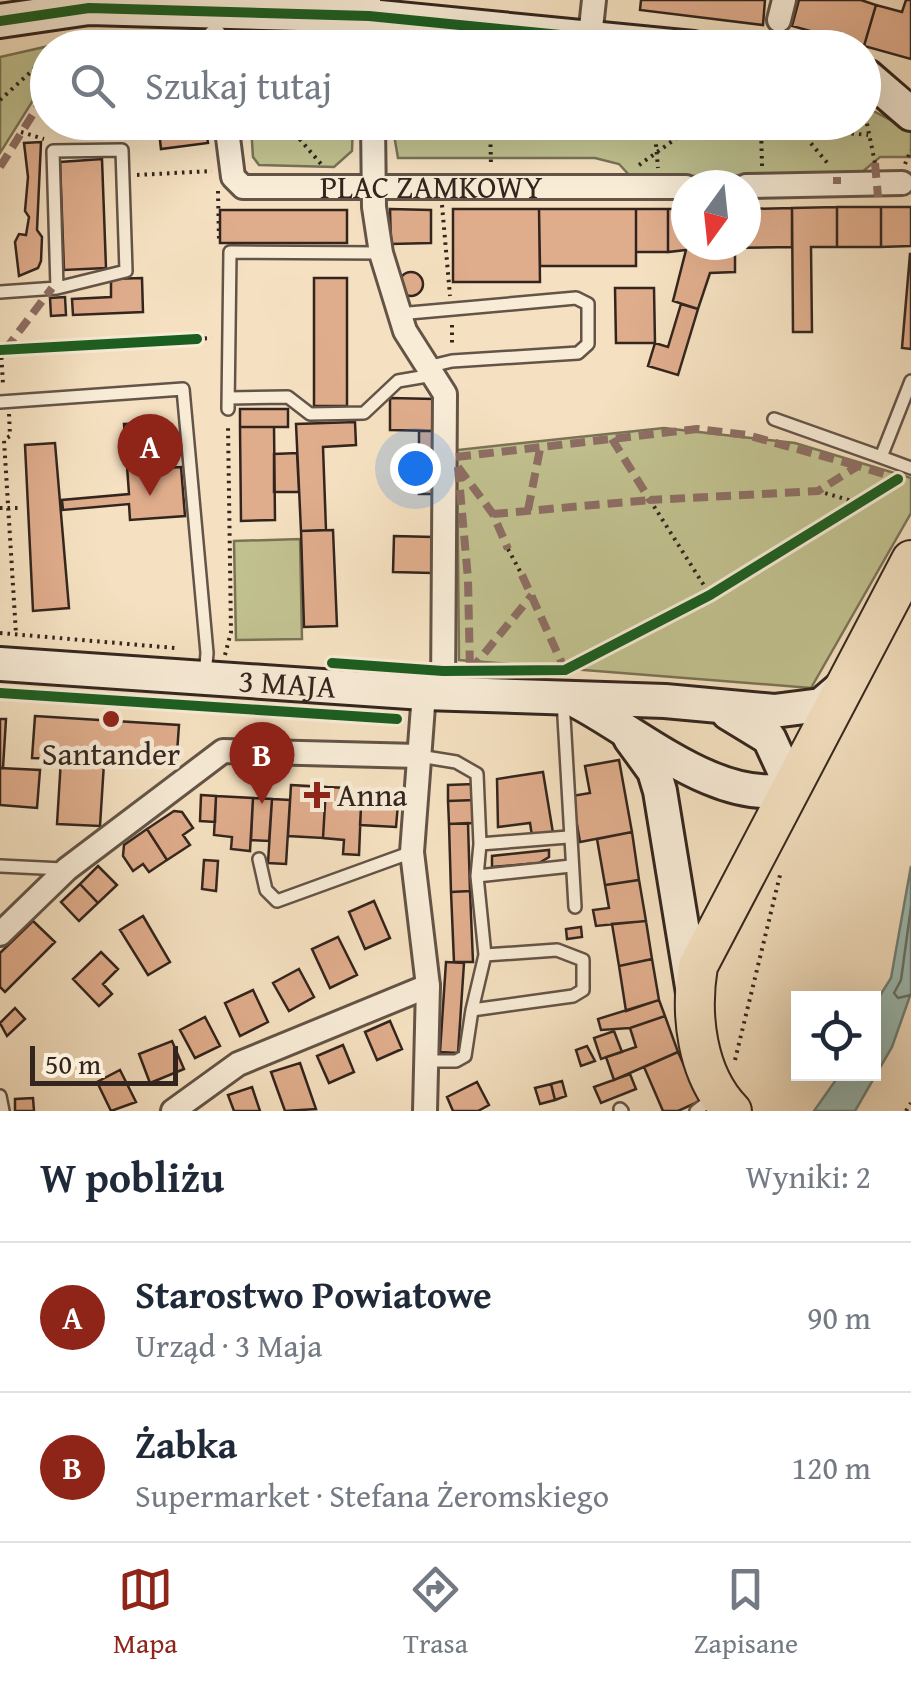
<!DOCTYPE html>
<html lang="pl">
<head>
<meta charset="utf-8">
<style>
	body { margin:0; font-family:"Gentium Book Plus",serif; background:#f2f2f3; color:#1f2937 }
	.controls { position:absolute; right:30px; bottom:30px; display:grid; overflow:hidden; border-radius:0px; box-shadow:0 10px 40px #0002 }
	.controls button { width:90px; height:90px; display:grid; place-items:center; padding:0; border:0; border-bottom:2px solid #e0e1e3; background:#fff; color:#1f2937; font:50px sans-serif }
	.compass { position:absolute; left:671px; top:170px; width:90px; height:90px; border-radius:50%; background:#fff; box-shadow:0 10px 40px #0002; rotate:195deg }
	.scale { position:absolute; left:30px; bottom:25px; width:148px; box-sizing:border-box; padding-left:10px; border:5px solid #33251e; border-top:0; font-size:28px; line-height:35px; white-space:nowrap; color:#33251e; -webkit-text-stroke:8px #f8ecd7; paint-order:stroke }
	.you { position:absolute; left:415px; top:468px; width:35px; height:35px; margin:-25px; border:8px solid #fff; border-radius:50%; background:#1a73e8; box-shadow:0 0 0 15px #1a73e833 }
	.badge { display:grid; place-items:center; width:65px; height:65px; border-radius:50%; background:#8f2418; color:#fff; font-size:32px; font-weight:700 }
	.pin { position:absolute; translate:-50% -82px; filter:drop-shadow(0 2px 5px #0008) }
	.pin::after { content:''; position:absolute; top:52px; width:35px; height:30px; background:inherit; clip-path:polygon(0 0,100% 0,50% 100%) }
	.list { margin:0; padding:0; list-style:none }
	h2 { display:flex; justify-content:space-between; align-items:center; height:130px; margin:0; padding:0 40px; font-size:42px }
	h2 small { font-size:32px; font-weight:400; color:#747a83 }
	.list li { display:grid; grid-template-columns:65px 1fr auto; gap:30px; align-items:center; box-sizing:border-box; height:150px; padding:0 40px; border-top:2px solid #e0e1e3 }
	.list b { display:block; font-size:38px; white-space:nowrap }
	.list p { margin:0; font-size:32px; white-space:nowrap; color:#747a83 }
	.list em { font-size:32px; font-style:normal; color:#747a83 }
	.icon { flex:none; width:55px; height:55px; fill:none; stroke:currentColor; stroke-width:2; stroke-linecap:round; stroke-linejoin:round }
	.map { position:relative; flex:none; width:911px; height:1111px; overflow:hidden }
	.search { position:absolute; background:#fff; box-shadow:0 10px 40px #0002; left:30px; right:30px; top:30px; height:110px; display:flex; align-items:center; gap:25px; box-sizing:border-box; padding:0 35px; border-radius:55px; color:#747a83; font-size:38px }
	.sheet { height:430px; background:#fff }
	nav { display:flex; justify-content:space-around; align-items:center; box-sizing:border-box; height:140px; border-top:2px solid #e0e1e3; background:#fff; font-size:28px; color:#747a83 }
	nav a { display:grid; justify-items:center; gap:5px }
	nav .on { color:#8f2418 }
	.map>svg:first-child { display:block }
	.green { fill:#c1c18f; stroke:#7a7356; stroke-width:2.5 }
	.water { fill:#9cbdb5; stroke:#728079; stroke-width:2.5 }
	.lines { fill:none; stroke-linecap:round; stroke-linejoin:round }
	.shore { stroke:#68716a; stroke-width:2.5 }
	.building { fill:#e0ad8c; stroke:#33251e; stroke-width:2.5 }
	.lane-casing { stroke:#645447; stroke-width:16 }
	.street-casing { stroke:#645447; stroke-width:28 }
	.secondary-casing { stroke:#33251e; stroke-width:38 }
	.primary-casing { stroke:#33251e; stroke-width:42 }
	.path { stroke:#33251e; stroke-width:4; stroke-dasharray:2.5 5; stroke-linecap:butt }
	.lane { stroke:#f8ecd7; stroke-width:11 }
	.street { stroke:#f8ecd7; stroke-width:22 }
	.secondary { stroke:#f8ecd7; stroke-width:32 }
	.primary { stroke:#f5e1c1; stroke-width:38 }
	.quiet { stroke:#8d6e63; stroke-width:8; stroke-dasharray:15 8; stroke-linecap:butt }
	.cycleway-casing { stroke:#f8ecd7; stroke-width:16 }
	.cycleway { stroke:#1b5e20; stroke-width:10 }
	.poi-dot { fill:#8f2418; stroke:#f8ecd7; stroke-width:4 }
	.labels { text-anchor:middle; stroke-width:9; stroke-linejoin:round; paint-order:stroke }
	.street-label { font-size:32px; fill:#33251e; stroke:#f8ecd7 }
	.poi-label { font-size:32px; fill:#33251e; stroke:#f8ecd7 }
</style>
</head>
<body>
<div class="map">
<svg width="911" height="1111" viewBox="0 0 911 1111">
	<rect width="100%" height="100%" fill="#f5e1c1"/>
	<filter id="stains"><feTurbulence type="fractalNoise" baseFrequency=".002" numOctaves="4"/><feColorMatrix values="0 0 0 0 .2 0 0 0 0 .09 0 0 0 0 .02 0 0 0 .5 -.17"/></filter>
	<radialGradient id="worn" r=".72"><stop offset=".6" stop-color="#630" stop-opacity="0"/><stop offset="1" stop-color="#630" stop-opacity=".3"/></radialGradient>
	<path class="green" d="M323,35L342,47H229L227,36Z
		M71,41L67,47L48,48L47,78L0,153V57Z
		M864,106L911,131V157H880L861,173L631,177L619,164L595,158H398L392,123L864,122Z
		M239,123H353L352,151L334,167L259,165L253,157L251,126Z
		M664,428L795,443L911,478V513L811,688L459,660L457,450Z
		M300,539L302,639L236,640L234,541Z"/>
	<path class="water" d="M911,866V993L892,1047L855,1111H814L840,1074H874V1005L891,978Z"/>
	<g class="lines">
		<path class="shore" d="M911,907L901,980L894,993L898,998L911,995"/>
	</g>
	<path class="building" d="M641,0H765L763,25L640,10Z
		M799,0H861L876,5L864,46L792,26Z
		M906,0H911V59L864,46L876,5L902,12Z
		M193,34L195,48H94Z
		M158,122H205L208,143L161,149Z
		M41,142L37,230L42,237L41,261L38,268L19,276L15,242L19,234L26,235L29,217L25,211L28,177L24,143Z
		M102,159L106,268L64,270L60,162Z
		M837,207H881V247H837Z
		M837,207V247H811L812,332H793L792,208Z
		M881,207H911V246L881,247Z
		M792,208V247L722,248L746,245V209Z
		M390,209L431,210V243L391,244Z
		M453,209H539L540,282H453Z
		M539,209H636V266H540Z
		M636,209H668V252H636Z
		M668,209H686V245L735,247V272L710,273L698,309L673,301L686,250L668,252Z
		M220,210H347V243H220Z
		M910,254H911V349L902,348Z
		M399 284a12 12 0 1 1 24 0a12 12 0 1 1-24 0Z
		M142,278L143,312L73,315L72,299L111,297V279Z
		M314,278H347V406H314Z
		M615,288H654L655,343H616Z
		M65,297L66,315L51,316L50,298Z
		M681,304L698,309L678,375L648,366L655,343L668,347Z
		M390,398L435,399L434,431L390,430Z
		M240,409H288V427H240Z
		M355,422L356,445L323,447L326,530L301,531L296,424Z
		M161,423L164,468L181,467L185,516L130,520L129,504L63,510L62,500L129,494L124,424Z
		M240,427H274L275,520L241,521Z
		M419,431H434V494H419Z
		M55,443L69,608L33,611L25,445Z
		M297,453L299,492H274V454Z
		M333,530L337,626L304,627L301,531Z
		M394,536L433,537L432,573L393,572Z
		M35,716L179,725L176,767L104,763L100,826L57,824L61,759L32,758Z
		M0,719H6L3,768H0Z
		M619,760L632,832L580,842L572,796L590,793L585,766Z
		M0,768L40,770L37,808L0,805Z
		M543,772L553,833L532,836L530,823L498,827L497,779Z
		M474,784L475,800L448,801V785Z
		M291,785L326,787L323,838L288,836Z
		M326,787L349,788L348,806H361L359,855L343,854L344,840L323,838Z
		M362,790L399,792L396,827L360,825Z
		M201,795L216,796L215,822L200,821Z
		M216,796L253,798L250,851L231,849L232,837L214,835Z
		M253,798L272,799L269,841L251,840Z
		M272,799L290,800L286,864L268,863Z
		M475,800V823L449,824L448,801Z
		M174,811L182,812L193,828L183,835L190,845L167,860L147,829Z
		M468,823L470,891L451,892L449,824Z
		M147,829L167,860L149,872L143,864L133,871L123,856L124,845Z
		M632,832L639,880L605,885L597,839Z
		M549,850V857L539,863L492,867V856Z
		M204,860L218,861L216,891L202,889Z
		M98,866L117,885L98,903L80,884Z
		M639,880L646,921L596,926L593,910L609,908L605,885Z
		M80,884L98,903L79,921L61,902Z
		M470,891L473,962H454L451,892Z
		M374,901L390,938L365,949L349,912Z
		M143,916L170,962L148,975L120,930Z
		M33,921L55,942L5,992L0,987V953Z
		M646,921L652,959L619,966L612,924Z
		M581,927L582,937L567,939L566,929Z
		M338,937L357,975L330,988L312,949Z
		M101,952L118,969L103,984L112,994L99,1006L73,979Z
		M652,959L659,1000L626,1011L619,966Z
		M446,962L464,963L458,1053L440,1052Z
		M299,969L314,997L289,1011L273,983Z
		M253,990L268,1022L240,1036L225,1003Z
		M659,1000L665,1016L630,1028L601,1030L598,1019Z
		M15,1008L25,1019L7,1036L0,1023Z
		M665,1016L678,1052L614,1080L606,1057L636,1047L630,1028Z
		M205,1017L220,1046L195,1058L180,1030Z
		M390,1021L402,1049L377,1060L365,1032Z
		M614,1031L622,1052L601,1059L594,1038Z
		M172,1041L184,1069L150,1083L139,1054Z
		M343,1045L354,1072L329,1083L317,1056Z
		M587,1046L595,1061L581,1066L576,1050Z
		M678,1052L700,1101L678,1111H663L644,1067Z
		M300,1063L316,1109L285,1111L271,1072Z
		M120,1070L136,1102L111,1111L97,1082Z
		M630,1074L636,1089L601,1103L594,1087Z
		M562,1081L566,1096L555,1100L551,1084Z
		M477,1082L489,1105L478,1111H453L447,1097Z
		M551,1084L555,1100L540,1104L535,1088Z
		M252,1087L260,1111H234L228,1095Z
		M33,1098L34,1111H15V1099Z"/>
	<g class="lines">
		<defs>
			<path id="lane" d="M0,292L57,288L126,271L122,150L53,151L57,288
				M398,314L576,298L588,304V344L578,353L452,361L427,367
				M911,381L881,457L911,468
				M229,398L288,397L310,414L364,413L398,381L433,375
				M0,402L183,389L207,653L205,676
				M228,409L230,252L381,253
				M774,419L881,457
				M563,700L575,907
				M419,756L456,762L477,774L480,844L568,837
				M259,859L266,890L277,901L412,852
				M0,866L63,869
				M477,876L480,844
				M472,1010L485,955
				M428,1061H456L465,1056L472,1010L573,996L583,990V960L557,950L485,955L477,876L571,866
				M0,1096L3,1111
				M620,1109L622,1111
				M696,1111L714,1097"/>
			<g id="street">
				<path d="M369,1L370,48"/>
				<path d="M779,20L784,0"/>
				<path d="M215,36L217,48"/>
				<path d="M590,37L594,0"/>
				<path id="s1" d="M226,122L233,177L243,187H686"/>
				<path d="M373,122L374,207L381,253L405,331L445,394L443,694"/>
				<path d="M746,186L902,183"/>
				<path d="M424,693L412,852L428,986L425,1111"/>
				<path d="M0,934L67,869L223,751L418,756"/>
				<path d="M173,1111L238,1064L428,986"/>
			</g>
			<g id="secondary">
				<path d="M0,21L89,8L369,16L693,48"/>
				<path d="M867,76L911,114"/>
				<path id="s2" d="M0,664L424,693L665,701L774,711L821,705L848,682"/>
				<path d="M578,702C639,734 722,808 792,788L769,738L728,713"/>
				<path d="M630,738L654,771L660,791L693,993"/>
			</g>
			<path id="primary" d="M732,1111C696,1074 690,1014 698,966L911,560"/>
		</defs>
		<use href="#lane" class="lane-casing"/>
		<use href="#street" class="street-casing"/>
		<use href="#secondary" class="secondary-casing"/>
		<use href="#primary" class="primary-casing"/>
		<path class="path" d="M56,48L58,44
			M274,48L283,41
			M0,100L48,56
			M864,109L875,163
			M285,122L321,164
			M490,122L491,166
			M654,122L658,168
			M732,122L868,135
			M813,122L809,141L829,165
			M761,126L762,166
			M246,131L285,124
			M21,132L44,139
			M905,164L911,150
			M639,165L699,122
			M137,175L212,171
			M218,191L219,242
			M442,205L450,296
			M452,325V345
			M197,339L212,338
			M1,350L3,385
			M9,414L10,436L4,440L16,634
			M818,491L859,503
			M650,500L710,595
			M0,508H20
			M508,549L522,575
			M0,633L175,648
			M225,655L231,632L228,425
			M735,1060L781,871
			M906,1111L911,1103"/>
		<use href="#lane" class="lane"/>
		<use href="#street" class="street"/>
		<use href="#secondary" class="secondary"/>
		<use href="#primary" class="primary"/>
		<path class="quiet" d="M215,31V36
			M73,48L79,39
			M212,134L243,132
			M875,163L878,197
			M0,167L48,90
			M837,177V184
			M5,350L52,288
			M612,439L650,500L818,491L858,466L893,477
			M456,457L697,429L747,435L858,466
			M458,467L468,579L470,671
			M458,467L493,514L508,549
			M528,510L540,449
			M493,514L650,500
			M522,575L565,670
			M470,671L532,595"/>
		<defs>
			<path id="cycleway" d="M0,21L89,8L369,16L693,48
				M0,350L197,339
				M332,663L443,671L565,670L710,595L898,479
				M0,693L397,719"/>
		</defs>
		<use href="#cycleway" class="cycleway-casing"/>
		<use href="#cycleway" class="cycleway"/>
	</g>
	<g class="poi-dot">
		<circle cx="111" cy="719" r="10"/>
		<path d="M312 780h10v10h10v10h-10v10h-10v-10h-10v-10h10z"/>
	</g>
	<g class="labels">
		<g class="street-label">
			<text dy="11" stroke="none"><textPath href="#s1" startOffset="258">PLAC ZAMKOWY</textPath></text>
			<text dy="11" stroke="none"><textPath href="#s2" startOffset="288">3 MAJA</textPath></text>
		</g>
		<g class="poi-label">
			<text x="111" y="765">Santander</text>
			<text x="337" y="806" text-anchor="start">Anna</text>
		</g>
	</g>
	<rect width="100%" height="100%" filter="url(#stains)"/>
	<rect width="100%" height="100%" fill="url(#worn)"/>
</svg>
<div class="controls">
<button><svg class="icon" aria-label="locate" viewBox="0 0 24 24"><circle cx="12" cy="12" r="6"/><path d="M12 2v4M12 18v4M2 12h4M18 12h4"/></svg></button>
</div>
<svg class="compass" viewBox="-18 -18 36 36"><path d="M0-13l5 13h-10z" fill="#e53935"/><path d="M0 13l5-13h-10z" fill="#747a83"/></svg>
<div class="scale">50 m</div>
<div class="you"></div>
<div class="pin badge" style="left:150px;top:496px">A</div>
<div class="pin badge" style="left:262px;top:804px">B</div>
<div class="search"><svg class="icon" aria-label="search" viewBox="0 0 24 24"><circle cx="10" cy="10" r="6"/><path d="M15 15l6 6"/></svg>Szukaj tutaj</div>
</div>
<section class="sheet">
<h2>W pobliżu<small>Wyniki: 2</small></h2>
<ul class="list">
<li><span class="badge">A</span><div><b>Starostwo Powiatowe</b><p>Urząd · 3 Maja</p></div><em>90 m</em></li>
<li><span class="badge">B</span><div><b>Żabka</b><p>Supermarket · Stefana Żeromskiego</p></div><em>120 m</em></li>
</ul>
</section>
<nav>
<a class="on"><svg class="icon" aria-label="map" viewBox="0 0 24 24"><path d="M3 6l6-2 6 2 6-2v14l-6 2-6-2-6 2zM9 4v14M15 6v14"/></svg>Mapa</a>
<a><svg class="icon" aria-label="directions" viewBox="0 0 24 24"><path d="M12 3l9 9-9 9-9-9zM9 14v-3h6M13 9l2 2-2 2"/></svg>Trasa</a>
<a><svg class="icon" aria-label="saved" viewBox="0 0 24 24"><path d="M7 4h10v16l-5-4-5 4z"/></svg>Zapisane</a>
</nav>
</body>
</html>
